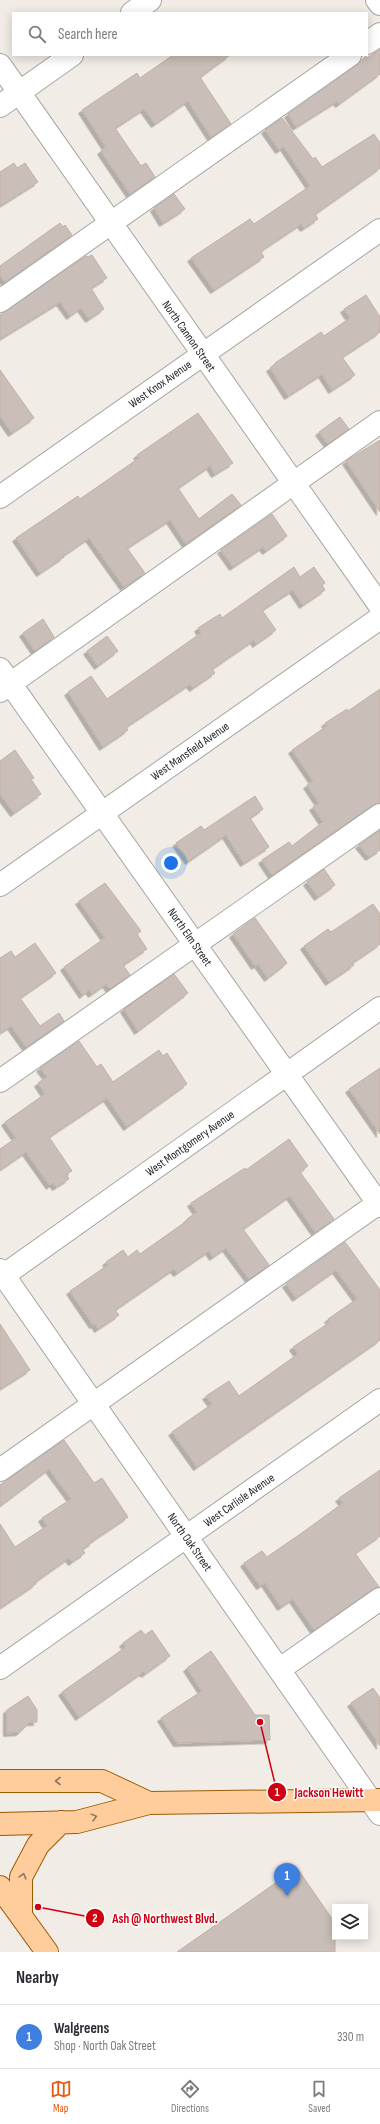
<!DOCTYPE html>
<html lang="en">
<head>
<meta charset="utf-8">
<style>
	body { margin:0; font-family:"Sofia Sans Condensed",sans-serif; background:#f2f2f3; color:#2b2b33 }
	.controls { position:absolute; right:12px; bottom:12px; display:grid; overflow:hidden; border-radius:0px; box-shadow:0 2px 10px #0003 }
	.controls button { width:36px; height:36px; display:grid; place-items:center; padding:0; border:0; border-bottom:1px solid #e1e1e2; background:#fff; color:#2b2b33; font:20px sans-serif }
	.you { position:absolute; left:171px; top:863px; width:14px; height:14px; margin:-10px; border:3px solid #fff; border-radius:50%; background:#1a73e8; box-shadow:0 0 0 6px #1a73e833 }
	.badge { display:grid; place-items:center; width:26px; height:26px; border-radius:50%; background:#ea580c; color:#fff; font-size:13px; font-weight:700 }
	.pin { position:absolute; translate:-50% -33px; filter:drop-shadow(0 1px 2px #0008) }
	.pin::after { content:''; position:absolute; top:21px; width:14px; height:12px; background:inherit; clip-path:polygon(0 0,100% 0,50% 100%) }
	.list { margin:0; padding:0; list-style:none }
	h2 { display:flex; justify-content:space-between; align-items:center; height:52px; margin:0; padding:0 16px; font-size:17px }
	h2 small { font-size:13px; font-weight:400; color:#7c7c81 }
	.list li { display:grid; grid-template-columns:26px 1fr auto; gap:12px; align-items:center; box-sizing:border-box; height:64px; padding:0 16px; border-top:1px solid #e1e1e2 }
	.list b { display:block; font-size:15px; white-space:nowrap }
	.list p { margin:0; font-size:13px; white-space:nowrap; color:#7c7c81 }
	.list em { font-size:13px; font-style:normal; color:#7c7c81 }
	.icon { flex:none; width:22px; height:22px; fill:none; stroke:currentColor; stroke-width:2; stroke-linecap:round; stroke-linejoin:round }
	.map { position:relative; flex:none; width:380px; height:1952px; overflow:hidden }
	.search { position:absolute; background:#fff; box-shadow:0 2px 10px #0003; left:12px; right:12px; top:12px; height:44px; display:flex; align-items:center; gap:10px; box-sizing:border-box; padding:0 14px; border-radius:0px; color:#7c7c81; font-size:15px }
	.sheet { height:116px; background:#fff }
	nav { display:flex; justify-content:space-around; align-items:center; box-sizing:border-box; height:56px; border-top:1px solid #e1e1e2; background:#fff; font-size:11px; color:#7c7c81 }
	nav a { display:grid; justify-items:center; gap:2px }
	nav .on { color:#ea580c }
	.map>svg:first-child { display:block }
	.building { fill:#c9beb8; stroke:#c4b1a6; filter:url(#shadow) }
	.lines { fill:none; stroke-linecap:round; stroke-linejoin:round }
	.minor-casing { stroke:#a6a6a6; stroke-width:24 }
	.major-casing { stroke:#9b5b00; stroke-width:24 }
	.minor { stroke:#fff; stroke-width:22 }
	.major { stroke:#ffcc9c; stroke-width:22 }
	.oneway { stroke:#8f765e }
	.labels { text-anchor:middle; stroke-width:3; stroke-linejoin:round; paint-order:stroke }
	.street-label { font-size:12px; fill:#1f1f1f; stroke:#fff }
	.leader { fill:none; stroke:#cf0011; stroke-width:1.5 }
	.callout-dot { fill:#cf0011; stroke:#fff; stroke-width:1.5 }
	.mark-label { font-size:12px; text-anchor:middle; font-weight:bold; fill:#fff }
	.callout-label { font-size:13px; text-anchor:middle; font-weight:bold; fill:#cf0011; stroke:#fff; stroke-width:3; stroke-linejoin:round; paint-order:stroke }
</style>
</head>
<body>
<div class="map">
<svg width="380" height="1952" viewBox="0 0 380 1952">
	<defs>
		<filter id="shadow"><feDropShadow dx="-3.5" dy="3.5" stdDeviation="0" flood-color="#0004"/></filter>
	</defs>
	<rect width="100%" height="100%" fill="#f1ece5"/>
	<path class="building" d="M380,49V74L339,104L337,101L296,127L288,114L357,65L366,56L367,58Z
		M173,55H230L200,77L231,124L211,137L188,101L155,124L144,109L115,128L141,166L146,163L155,177L130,194L101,151L106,147L82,110L137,73L140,78Z
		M282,118L313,159L315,157L322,167L374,134L380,143V168L315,214L318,219L304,228L301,224L268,246L261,252L264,257L214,290L191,258L250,219L254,224L310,186L284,147L279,150L265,130Z
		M14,163L17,168L25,163L38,182L0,206V172Z
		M174,194L185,209L163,223L154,208Z
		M60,223L63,227L65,225L72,235L5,282L0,275V266Z
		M92,255L107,278L91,288L104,309L89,319L81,308L70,316L60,302L0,339V315L86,256L88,257Z
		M366,295L380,317V332L342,357L355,375L332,390L322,374L288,396L270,368L276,364L275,363L321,332L324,336L350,318L344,309Z
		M0,370L34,418L12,433L0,416Z
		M198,413L233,463L215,474L210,466L178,488L199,519L232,494L241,505L186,544L170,520L127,548L145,573L124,587L89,538L63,556L64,557L40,573L16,538L78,496L80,499L139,458L137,455Z
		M340,417L349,429L328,444L319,432Z
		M380,440V512L346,461Z
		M272,514L287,536L266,551L263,547L233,567L221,550Z
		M294,567L300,577L314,567L325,583L322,585L325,590L303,605L293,590L262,610L276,630L256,644L254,640L212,669L215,673L193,688L190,684L126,727L128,730L103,747L68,692L91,676L107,699L201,633L198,628L220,614L222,618Z
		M43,619L54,637L35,651L23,633Z
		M107,636L118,651L98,666L87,651Z
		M380,689V803L373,805L272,875L262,860L289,842L292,846L323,822L313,807L319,803L307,785L313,781L292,750L327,726L325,723L347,709L348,711Z
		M15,750L34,778L31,779L41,794L14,813L0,794V761Z
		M255,796L263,809L250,818L269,847L244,863L226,835L189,861L176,843L201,826L204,830Z
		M380,830V850L369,857L359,845Z
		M324,869L335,885L318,897L307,882Z
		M105,883L141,931L137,934L147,949L123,965L130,975L110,989L106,984L92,994L89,990L83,995L64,967L105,938L79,901Z
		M373,904L380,914V944L352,963L354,965L329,982L304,946L328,929L331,932Z
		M255,918L287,963L268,978L258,964L255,966L233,934Z
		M35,943L56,973L20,998L40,1026L59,1013L64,1021L26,1047L11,1026L0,1033V958L11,951L15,957Z
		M174,974L188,993L138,1031L124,1009Z
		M79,1041L97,1067L101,1064L113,1082L159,1050L163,1056L167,1053L187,1084L127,1127L107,1098L49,1137L72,1171L66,1174L69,1179L56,1187L53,1183L50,1186L26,1152L0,1170V1149L16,1138L5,1122L45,1094L38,1083L47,1077L40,1068Z
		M380,1068V1134L349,1089Z
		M289,1139L308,1166L300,1172L334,1219L315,1232L290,1196L243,1229L269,1265L249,1279L226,1248L213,1257L209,1251L177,1273L174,1269L115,1310L119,1315L98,1329L95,1324L93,1325L70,1291L108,1265L106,1262L123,1250L128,1257L137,1250L140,1254L188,1220L187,1219L197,1212L191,1203L245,1168L246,1170Z
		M345,1242L380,1290V1340L197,1467L172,1432L212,1404L206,1396L229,1381L239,1396L298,1354L293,1347L330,1322L328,1319L357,1299L336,1270L296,1298L286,1284Z
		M0,1324L30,1370L0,1389Z
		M64,1440L94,1483L102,1478L128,1517L92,1541L93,1542L82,1549L85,1553L72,1562L69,1558L35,1582L36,1584L0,1608V1524L15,1547L47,1526L42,1518L71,1499L49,1469L0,1506V1485Z
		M380,1470V1536L355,1553L379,1587L373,1589L314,1630L293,1599L281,1607L265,1583L260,1586L244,1563L262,1551L267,1557L306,1530L343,1503L339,1498Z
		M141,1630L145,1635L152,1630L170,1656L145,1674L143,1672L79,1717L62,1692L126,1647L123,1643Z
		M211,1651L255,1715H269L270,1740L177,1743L161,1718L202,1691L187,1668Z
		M373,1688L380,1698V1746L351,1703Z
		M28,1696L37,1710V1722H30L20,1732L7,1733V1710Z
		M297,1868L335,1923V1952H177Z"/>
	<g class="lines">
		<defs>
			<path id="minor" d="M377,0L380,4
				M132,13L150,0
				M367,43L380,34
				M0,65L380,606
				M0,106L72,55
				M0,301L350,55
				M0,497L380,230
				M0,669L380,1206
				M0,691L380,422
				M0,885L380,618
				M0,1081L380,815
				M0,1270L380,1814
				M0,1278L380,1008
				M0,1470L380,1202
				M0,1668L380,1400
				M280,1669L380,1599"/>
			<path id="major" d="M0,1781H102L149,1803
				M0,1824L77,1822L149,1803L380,1800
				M0,1887L47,1952
				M21,1915V1877L38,1845L61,1822"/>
		</defs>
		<use href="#minor" class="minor-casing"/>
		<use href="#major" class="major-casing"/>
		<use href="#minor" class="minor"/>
		<use href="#major" class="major"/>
	</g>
	<defs><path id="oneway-chevron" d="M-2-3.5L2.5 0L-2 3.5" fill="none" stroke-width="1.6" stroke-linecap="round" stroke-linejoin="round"/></defs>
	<g class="oneway">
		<use href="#oneway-chevron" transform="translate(58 1781) rotate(-180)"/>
		<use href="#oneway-chevron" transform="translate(94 1817) rotate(-15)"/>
		<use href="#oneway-chevron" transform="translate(23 1876) rotate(-74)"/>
	</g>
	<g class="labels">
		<g class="street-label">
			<text transform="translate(189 336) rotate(55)" y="4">North Cannon Street</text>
			<text transform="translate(160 384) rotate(-35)" y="4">West Knox Avenue</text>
			<text transform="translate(190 751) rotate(-35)" y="4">West Mansfield Avenue</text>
			<text transform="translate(190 937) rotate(55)" y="4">North Elm Street</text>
			<text transform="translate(190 1143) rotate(-35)" y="4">West Montgomery Avenue</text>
			<text transform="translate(239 1500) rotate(-35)" y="4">West Carlisle Avenue</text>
			<text transform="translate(190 1542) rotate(55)" y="4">North Oak Street</text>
		</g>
	</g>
	<path class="leader" d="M260 1722L277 1792M38 1907L95 1918"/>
	<g class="callout-dot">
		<circle cx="260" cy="1722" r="4"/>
		<circle cx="38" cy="1907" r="4"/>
		<circle cx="277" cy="1792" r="10"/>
		<circle cx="95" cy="1918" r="10"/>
	</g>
	<g class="mark-label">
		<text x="277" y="1796">1</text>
		<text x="95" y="1922">2</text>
	</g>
	<g class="callout-label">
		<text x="329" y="1797">Jackson Hewitt</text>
		<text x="165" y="1923">Ash @ Northwest Blvd.</text>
	</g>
</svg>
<div class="controls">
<button><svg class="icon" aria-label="layers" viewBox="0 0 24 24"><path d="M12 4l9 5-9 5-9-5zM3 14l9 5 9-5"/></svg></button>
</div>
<div class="you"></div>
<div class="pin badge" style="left:287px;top:1896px;background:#3f7fe0">1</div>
<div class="search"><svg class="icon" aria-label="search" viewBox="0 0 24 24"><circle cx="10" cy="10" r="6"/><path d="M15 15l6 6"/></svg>Search here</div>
</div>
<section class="sheet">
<h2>Nearby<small></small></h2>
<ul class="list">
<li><span class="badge" style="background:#3f7fe0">1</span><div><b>Walgreens</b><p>Shop · North Oak Street</p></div><em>330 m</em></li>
</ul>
</section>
<nav>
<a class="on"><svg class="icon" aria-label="map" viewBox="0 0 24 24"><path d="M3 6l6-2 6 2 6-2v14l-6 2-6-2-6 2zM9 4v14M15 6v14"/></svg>Map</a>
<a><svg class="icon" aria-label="directions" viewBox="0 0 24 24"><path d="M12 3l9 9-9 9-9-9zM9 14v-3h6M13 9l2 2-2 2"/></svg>Directions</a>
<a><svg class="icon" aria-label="saved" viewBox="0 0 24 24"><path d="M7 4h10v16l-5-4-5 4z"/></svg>Saved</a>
</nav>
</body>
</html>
